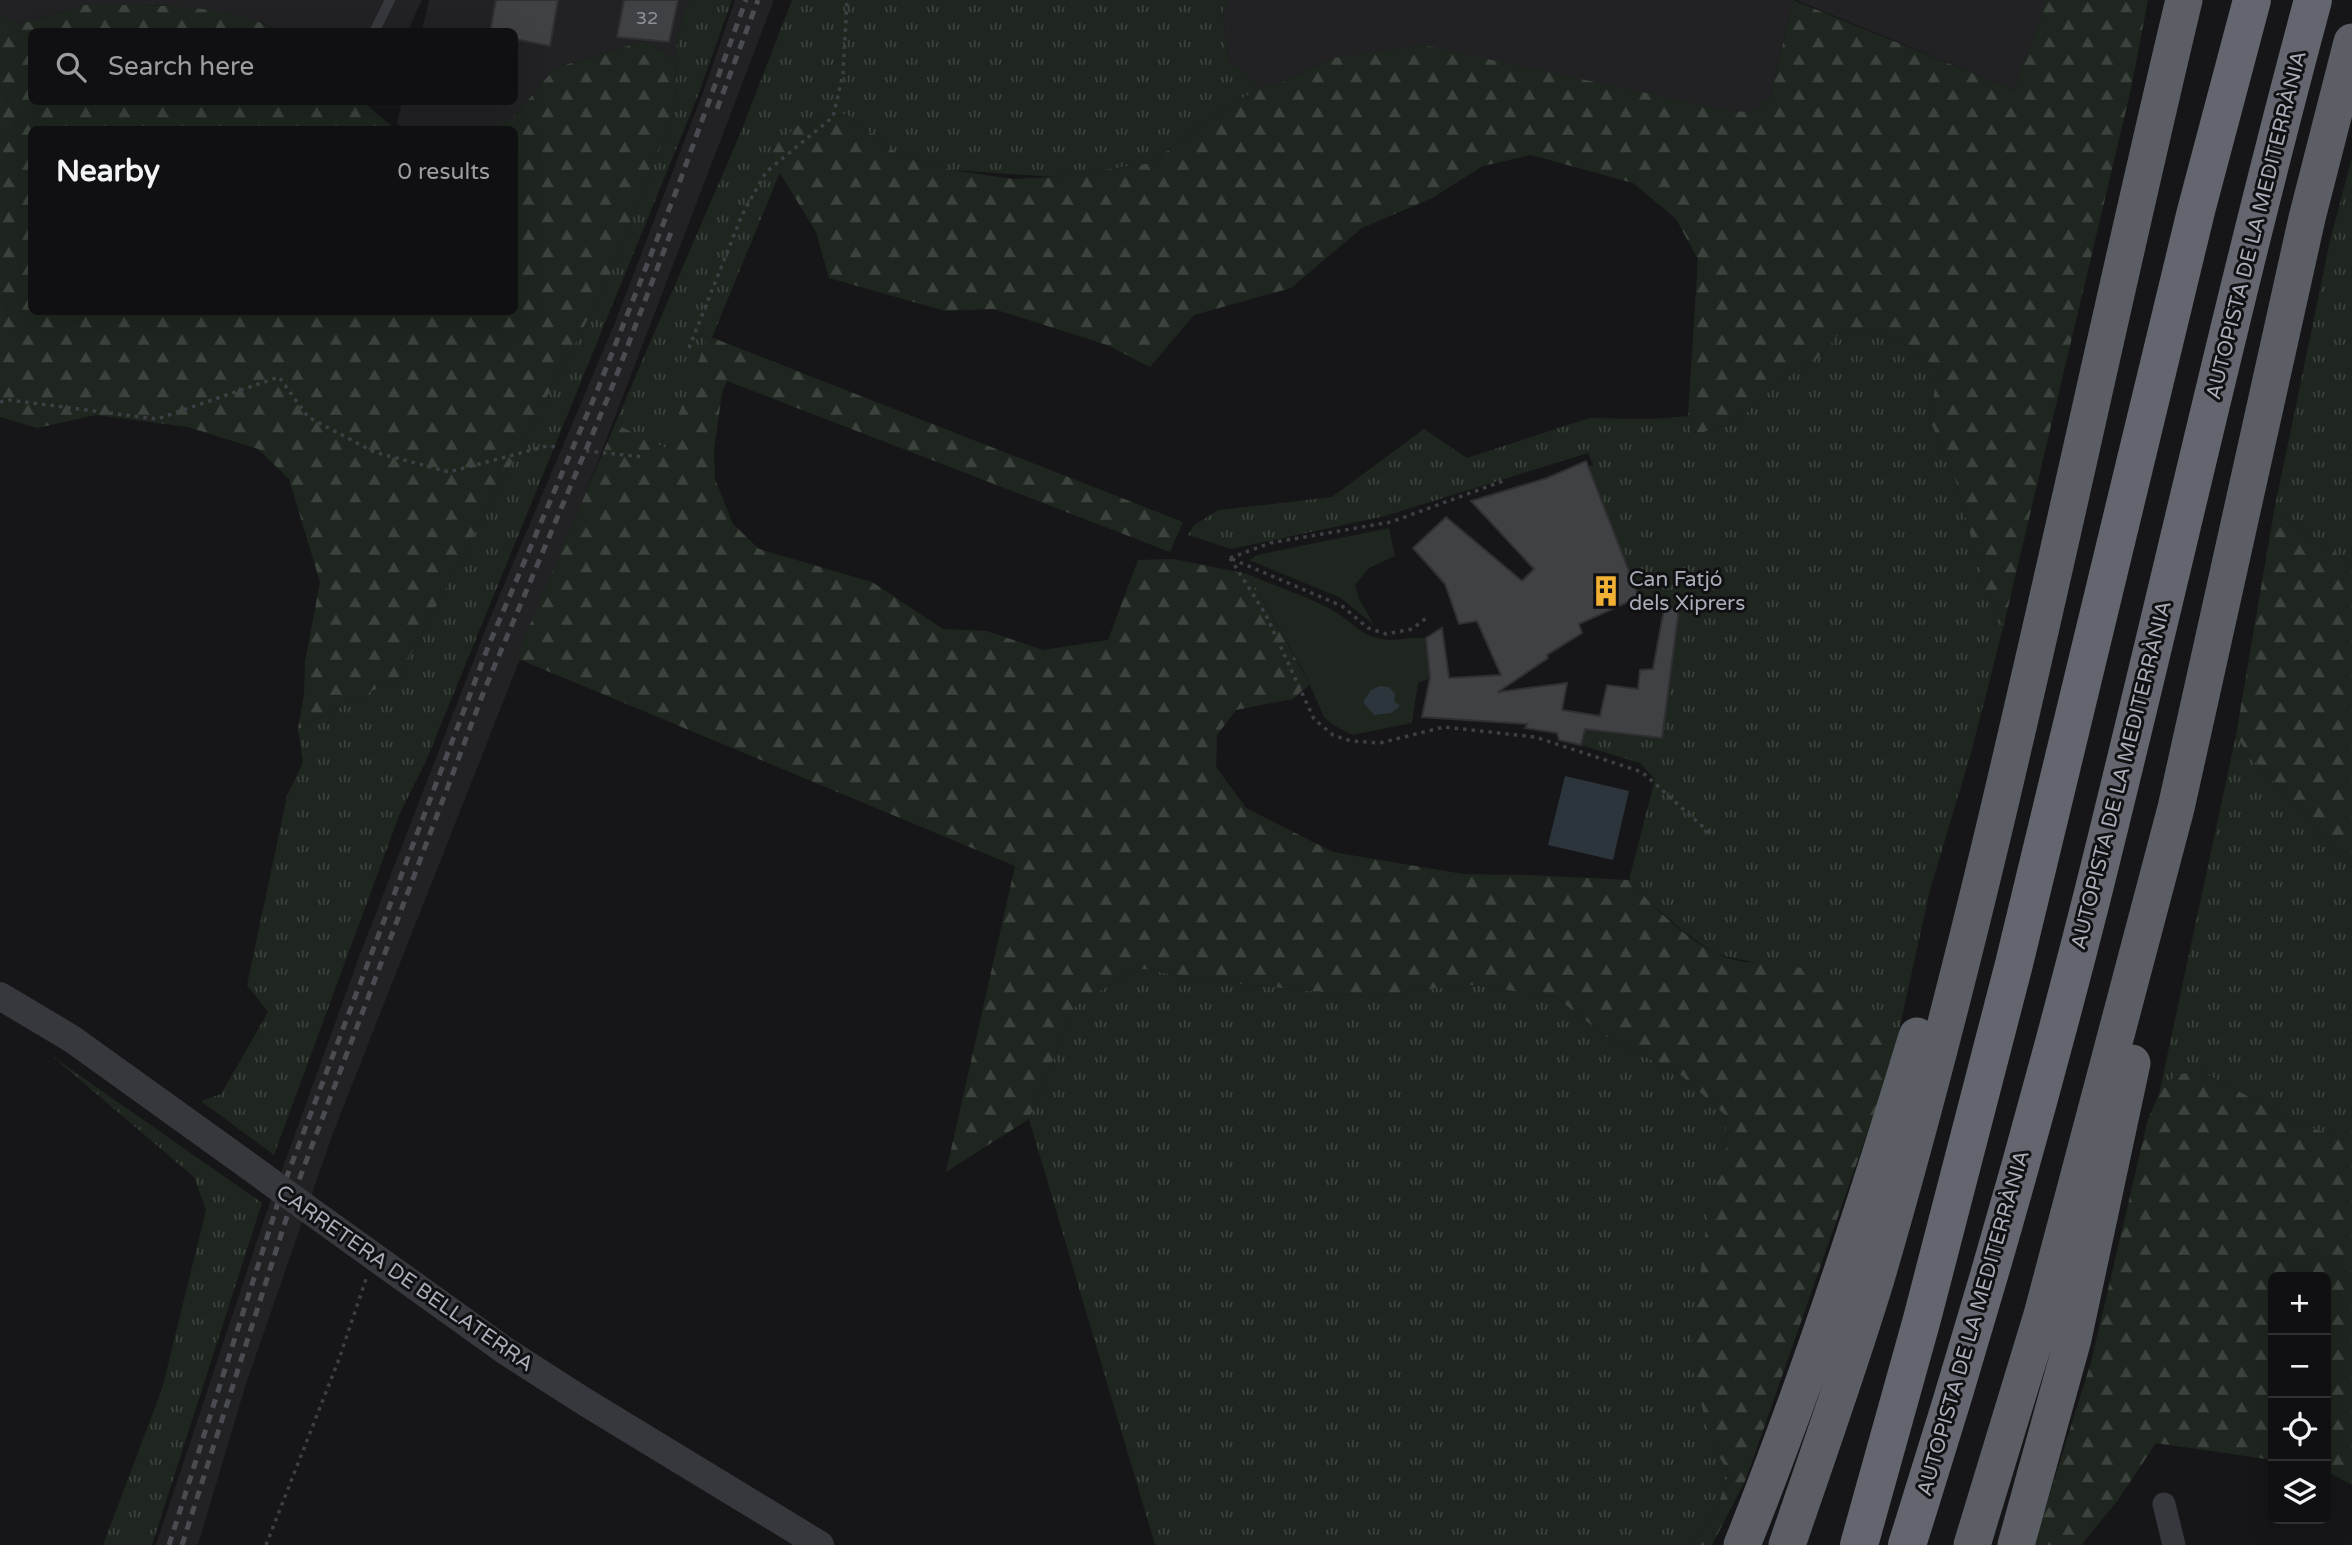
<!DOCTYPE html>
<html lang="en">
<head>
<meta charset="utf-8">
<style>
	body { margin:0; font-family:"Varela Round",sans-serif; background:#1e1e20; color:#f1f3f6 }
	.controls { position:absolute; right:21px; bottom:21px; display:grid; overflow:hidden; border-radius:10px; box-shadow:0 7px 28px #0002 }
	.controls button { width:63px; height:63px; display:grid; place-items:center; padding:0; border:0; border-bottom:2px solid #303032; background:#101012; color:#f1f3f6; font:35px sans-serif }
	.list { margin:0; padding:0; list-style:none }
	h2 { display:flex; justify-content:space-between; align-items:center; height:91px; margin:0; padding:0 28px; font-size:30px }
	h2 small { font-size:23px; font-weight:400; color:#9c9d9f }
	.icon { flex:none; width:38px; height:38px; fill:none; stroke:currentColor; stroke-width:2; stroke-linecap:round; stroke-linejoin:round }
	.map { position:relative; flex:none; width:2352px; height:1545px; overflow:hidden }
	.search { position:absolute; background:#101012; box-shadow:0 7px 28px #0002; left:28px; top:28px; width:490px; height:77px; display:flex; align-items:center; gap:18px; box-sizing:border-box; padding:0 24px; border-radius:10px; color:#9c9d9f; font-size:26px }
	.panel { position:absolute; background:#101012; box-shadow:0 7px 28px #0002; left:28px; top:126px; width:490px; height:189px; border-radius:10px }
	.map>svg:first-child { display:block }
	.built { fill:#222225 }
	.grass { fill:url(#grass-tufts) }
	.forest { fill:url(#forest-firs) }
	.garden { fill:#1e261f }
	.water { fill:#2c353c }
	.building { fill:#404145; stroke:#303034; stroke-width:2 }
	.lines { fill:none; stroke-linecap:round; stroke-linejoin:round }
	.path { stroke:#3d3f44; stroke-width:3.5; stroke-dasharray:3.5 5; stroke-linecap:butt }
	.service { stroke:#37383d; stroke-width:10 }
	.minor { stroke:#37383d; stroke-width:23 }
	.tertiary { stroke:#37383d; stroke-width:28 }
	.trunk { stroke:#5b5e65; stroke-width:37 }
	.motorway { stroke:#63666e; stroke-width:38 }
	.rail { stroke:#4a4c52; stroke-width:5; stroke-dasharray:9 7; stroke-linecap:butt }
	.tertiary-bridge { stroke:#37383d; stroke-width:28 }
	.labels { text-anchor:middle; stroke-width:6; stroke-linejoin:round; paint-order:stroke }
	.number-label { font-size:18px; fill:#8e929b }
	.street-label { font-size:21px; fill:#a8adb8; stroke:#111113 }
	.poi-label { font-size:21px; fill:#a8adb8; stroke:#111113; text-anchor:start }
</style>
</head>
<body>
<div class="map">
<svg width="2352" height="1545" viewBox="0 0 2352 1545">
	<defs>
		<pattern id="grass-tufts" width="24" height="20" patternUnits="userSpaceOnUse" patternTransform="scale(1.75)"><rect width="24" height="20" fill="#1e261f"/><path d="M3 7l-1-3M5 7V3M7 7l1-3M15 17l-1-3M17 17v-4M19 17l1-3" fill="none" stroke="#3c433d"/></pattern>
		<pattern id="forest-firs" width="22" height="20" patternUnits="userSpaceOnUse" patternTransform="scale(1.75)"><rect width="22" height="20" fill="#1e261f"/><path d="M5 1l3.5 6h-7zM16 11l3.5 6h-7z" fill="#3c433d"/></pattern>
	</defs>
	<rect width="100%" height="100%" fill="#161618"/>
	<path class="built" d="M0,0H422L407,32L278,31L264,23L214,11L159,5H85L21,24L0,14Z
		M429,0H689L679,31L675,59L644,41L555,68L513,118L490,129H402L397,123L402,102H514V32L422,31Z
		M735,0H774L599,459L333,1133L245,1387L198,1545H156L266,1214L359,957L490,618L614,325L705,87Z
		M1228,0H1793L1771,96L1752,112L1730,111L1333,58L1283,82L1260,88L1227,58L1223,10Z
		M1796,0H2047L2014,90Z"/>
	<path class="grass" d="M689,0H732L699,93L426,761L400,813L274,1155L201,1101L221,1094L268,1012L247,985L287,796L303,762L298,729L399,677L607,283L677,105L675,59L679,31Z
		M792,0H1229L1223,10L1227,58L1260,88L1211,117L1152,163L1055,177L952,170L902,157L846,114L800,124L666,449L615,424L740,134Z
		M2352,157V564L2274,511L2330,241Z
		M1843,330L1897,338L1938,369L1930,420L1956,481L1986,593L2004,624L1971,753L1930,890L1892,1062L1760,964L1716,954L1683,931L1654,906L1629,880L1655,779L1640,763L1581,745L1585,729L1662,738L1679,610L1643,611L1588,466L1593,465L1588,453L1385,516L1231,549L1188,535L1194,525L1219,510L1332,497L1424,429L1467,458L1589,418L1652,419L1688,416L1691,432L1701,433L1735,423L1778,383L1816,360Z
		M2236,735C2253,764 2271,778 2293,802C2312,824 2330,848 2352,867V1129L2348,1131L2323,1132L2297,1122L2200,1071L2159,1094Z
		M1138,968L1202,980L1375,997L1465,984L1556,997L1604,1035L1682,1076L1725,1115L1727,1145L1712,1446L1729,1472L1716,1512L1691,1545H1155L1029,1119L1075,1006Z
		M52,1056L262,1203L152,1545H103L162,1389L206,1210L194,1177Z"/>
	<path class="forest" d="M1793,0L2014,90L2047,0H2148L2131,89L2004,624L1986,593L1956,481L1930,420L1938,369L1897,338L1843,330L1816,360L1778,383L1735,423L1700,433L1691,432L1688,416L1698,259L1676,219L1633,183L1531,155L1483,166L1432,198L1362,228L1291,288L1194,315L1150,367L1107,345L994,309L945,311L829,278L816,232L773,162V146L800,124L846,114L902,157L952,170L1013,179L1055,177L1152,163L1211,117L1260,88L1283,82L1333,58L1423,45L1730,111L1752,112L1771,96Z
		M85,5C144,5 227,2 278,31L32,32V102H363L395,129L32,130V312H514V130L490,129L513,118L555,68L644,41L675,59L677,105L607,283L399,677L298,729L304,694L305,662L320,582L289,479L258,449L188,427L96,415L37,428L0,417V14L21,24Z
		M708,336L1183,522L1170,552L727,381L722,393L714,450L715,479L733,524L759,549L872,582L943,629L987,631L1043,650L1108,640L1138,560L1173,559L1248,574L1310,684L1293,699L1236,710L1217,735L1216,767L1246,808L1333,852L1463,874L1529,875L1629,880C1654,907 1682,936 1715,953C1742,967 1776,961 1805,969C1817,972 1877,1015 1883,1025C1888,1035 1889,1051 1892,1062L1746,1479L1712,1545H1691L1716,1512L1729,1472L1712,1446L1690,1359L1708,1211L1727,1145L1725,1115L1682,1076L1604,1035L1556,997L1465,984L1375,997L1202,980L1138,968L1075,1006L1029,1119L946,1172L1015,866L516,658L615,424L666,448Z
		M2274,511L2352,564V867C2330,848 2312,824 2293,802C2271,778 2253,764 2236,735Z
		M2200,1071L2297,1122L2323,1132L2352,1129V1485L2326,1471V1277H2273V1460L2156,1443L2118,1500L2081,1545H2034L2091,1362L2148,1119L2159,1094L2175,1075Z"/>
	<path class="garden" d="M1389,528L1395,556L1369,568L1355,585L1360,601L1374,625L1341,598L1249,560L1257,555Z
		M1248,574C1276,587 1311,597 1337,613C1352,622 1360,634 1378,638C1394,643 1409,636 1426,638L1430,678L1418,683L1412,723L1353,735L1333,725L1324,717L1304,672Z"/>
	<path class="water" d="M1380,686L1389,687L1395,694L1394,701L1400,706L1391,713L1374,715L1363,702L1371,690Z
		M1565,776L1629,791L1613,860L1548,845Z"/>
	<path class="building" d="M496,0H558L550,46L514,39V32H490Z
		M624,0H678L669,42L617,37Z
		M1586,461L1639,597L1579,624L1582,633L1547,655L1548,658L1498,692L1567,683L1562,710L1600,716L1607,685L1638,689L1640,670L1653,669L1664,609H1679L1662,738L1585,729L1581,745L1559,740L1557,733L1525,728L1527,724L1422,717L1430,678L1426,638L1442,628L1449,678L1501,675L1477,621L1459,624L1445,584L1413,548L1446,517L1522,581L1534,569L1471,501L1547,478Z"/>
	<g class="lines">
		<path class="path" d="M689,348L742,215L766,172L833,117L843,74L847,0
			M0,402L9,400L157,419L279,377L308,417L374,452L449,472L547,446L558,447
			M586,451L644,457
			M1230,558L1266,615L1314,719L1333,735L1351,741L1380,743L1444,727L1535,737L1642,772L1712,835
			M1230,558L1270,543L1391,522L1503,481
			M1232,559L1342,606L1368,628L1386,634L1412,629L1429,616
			M266,1545L339,1359L366,1279"/>
		<path class="service" d="M374,32L390,0"/>
		<path class="minor" d="M2164,1504L2174,1545"/>
		<path class="tertiary" d="M0,996L72,1039L257,1172
			M305,1207L504,1350L585,1402L820,1545"/>
		<path class="trunk" d="M1742,1545C1809,1378 1865,1208 1917,1036
			M1787,1545C1817,1457 1849,1368 1876,1279C1999,858 2082,426 2184,0
			M1972,1545L2042,1315L2176,808L2307,218L2352,42
			M2016,1545L2073,1339L2132,1063"/>
		<path class="motorway" d="M1859,1545L1922,1319L2014,964L2196,211L2252,0
			M1907,1545C1975,1331 2037,1114 2092,897C2167,598 2233,297 2313,0"/>
		<path class="rail" d="M717,109L758,0
			M169,1545L284,1184L488,647L597,391L677,189L746,0
			M182,1545L296,1188L484,691L609,395L673,227"/>
		<path class="tertiary-bridge" d="M257,1172L305,1207"/>
	</g>
	<defs>
		<symbol id="building-bare" viewBox="-9 -9 18 18"><path d="M-4-6H4V6H1V3H-1V6H-4ZM-2.5-4.3h1.7v1.8h-1.7ZM.8-4.3h1.7v1.8H.8ZM-2.5-1h1.7V.8h-1.7ZM.8-1h1.7V.8H.8Z" fill="#f2b134" stroke="#111113" stroke-width="2.5" paint-order="stroke"/></symbol>
	</defs>
	<g fill-rule="evenodd">
		<use href="#building-bare" x="1584" y="569" width="44" height="44"/>
	</g>
	<g class="labels">
		<g class="number-label">
			<text x="647" y="24">32</text>
		</g>
		<g class="street-label">
			<text transform="translate(2256 225) rotate(-76)" y="7">AUTOPISTA DE LA MEDITERRÀNIA</text>
			<text transform="translate(2121 775) rotate(-76)" y="7">AUTOPISTA DE LA MEDITERRÀNIA</text>
			<text transform="translate(405 1278) rotate(35)" y="7">CARRETERA DE BELLATERRA</text>
			<text transform="translate(1973 1323) rotate(-74)" y="7">AUTOPISTA DE LA MEDITERRÀNIA</text>
		</g>
		<g class="poi-label">
			<text x="1629" y="586">Can Fatjó<tspan x="1629" dy="24">dels Xiprers</tspan></text>
		</g>
	</g>
</svg>
<div class="controls">
<button>+</button>
<button>−</button>
<button><svg class="icon" aria-label="locate" viewBox="0 0 24 24"><circle cx="12" cy="12" r="6"/><path d="M12 2v4M12 18v4M2 12h4M18 12h4"/></svg></button>
<button><svg class="icon" aria-label="layers" viewBox="0 0 24 24"><path d="M12 4l9 5-9 5-9-5zM3 14l9 5 9-5"/></svg></button>
</div>
<div class="search"><svg class="icon" aria-label="search" viewBox="0 0 24 24"><circle cx="10" cy="10" r="6"/><path d="M15 15l6 6"/></svg>Search here</div>
<section class="panel">
<h2>Nearby<small>0 results</small></h2>
<ul class="list">
</ul>
</section>
</div>
</body>
</html>
